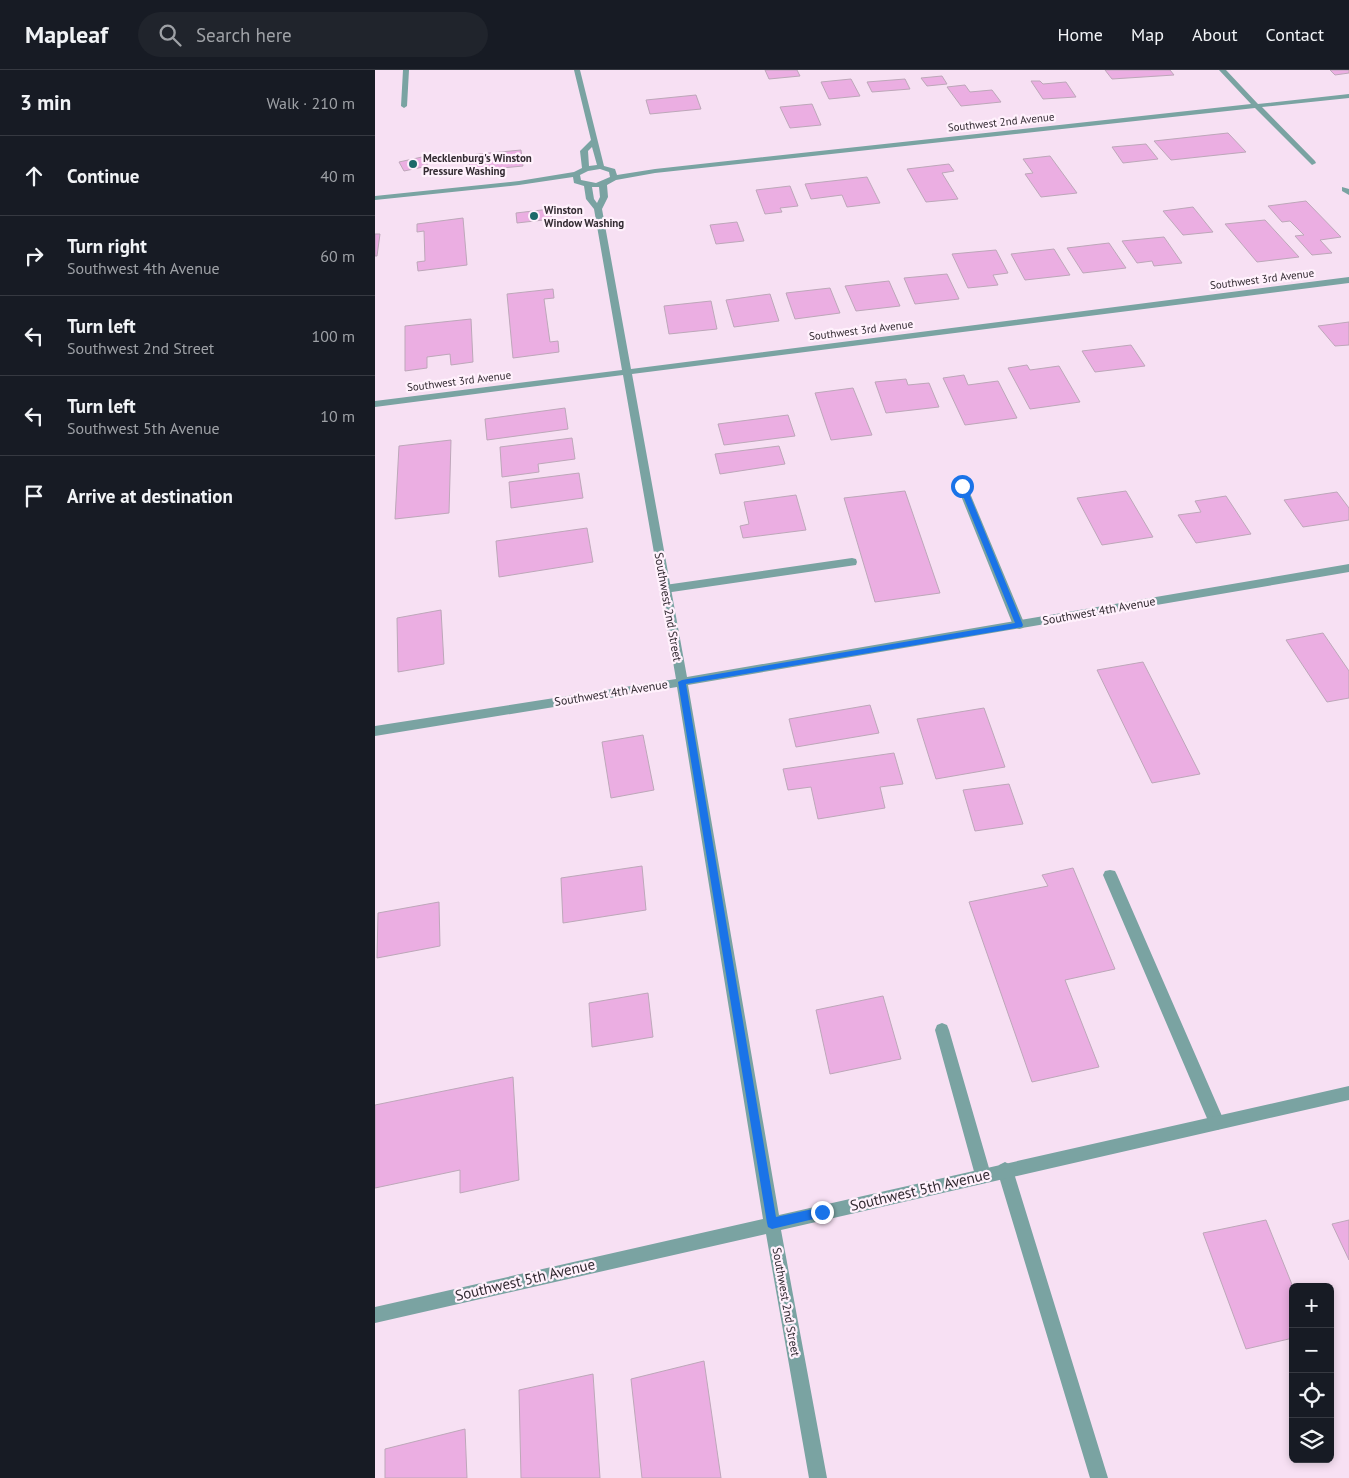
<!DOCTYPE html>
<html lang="en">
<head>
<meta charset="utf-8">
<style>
	body { margin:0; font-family:"PT Sans",sans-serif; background:#20242c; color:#f1f3f6 }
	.controls { position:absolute; right:15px; bottom:15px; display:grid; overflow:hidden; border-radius:8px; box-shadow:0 2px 8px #0003 }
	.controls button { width:45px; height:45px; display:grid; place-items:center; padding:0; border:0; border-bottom:1px solid #363941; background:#171b24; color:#f1f3f6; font:25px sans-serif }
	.stop { position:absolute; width:15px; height:15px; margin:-11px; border:4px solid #1a73e8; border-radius:50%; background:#fff }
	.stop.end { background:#1a73e8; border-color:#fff; box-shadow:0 1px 5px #0008 }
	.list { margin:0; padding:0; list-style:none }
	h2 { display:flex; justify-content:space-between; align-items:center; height:65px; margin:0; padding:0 20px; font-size:21px }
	h2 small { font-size:16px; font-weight:400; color:#9ea1a6 }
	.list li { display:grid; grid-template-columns:32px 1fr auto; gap:15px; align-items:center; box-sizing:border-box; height:80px; padding:0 20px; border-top:1px solid #363941 }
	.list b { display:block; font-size:19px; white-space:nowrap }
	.list p { margin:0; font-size:16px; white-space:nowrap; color:#9ea1a6 }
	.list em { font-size:16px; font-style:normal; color:#9ea1a6 }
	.icon { flex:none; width:28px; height:28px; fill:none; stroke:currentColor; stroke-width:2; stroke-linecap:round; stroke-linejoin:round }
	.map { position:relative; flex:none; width:974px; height:1408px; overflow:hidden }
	header { display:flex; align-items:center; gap:30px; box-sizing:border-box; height:70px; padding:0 25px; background:#171b24; border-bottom:1px solid #363941 }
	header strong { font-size:24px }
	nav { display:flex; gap:28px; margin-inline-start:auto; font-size:18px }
	.search { width:350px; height:45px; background:#20242c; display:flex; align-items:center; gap:12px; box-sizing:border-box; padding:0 18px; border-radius:28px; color:#9ea1a6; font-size:19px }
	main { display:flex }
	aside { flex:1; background:#171b24 }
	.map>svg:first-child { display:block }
	.building { fill:#ebaee2; stroke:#bda7b9 }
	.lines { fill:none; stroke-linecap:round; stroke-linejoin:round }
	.service { fill:#7aa3a2; fill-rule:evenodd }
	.minor { fill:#7aa3a2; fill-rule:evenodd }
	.route { fill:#1a73e8 }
	.poi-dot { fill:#1d6a6a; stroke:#fff1fc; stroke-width:2 }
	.labels { text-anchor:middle; stroke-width:4.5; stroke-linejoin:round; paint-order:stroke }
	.far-street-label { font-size:11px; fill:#332b32; stroke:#fff1fc }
	.far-poi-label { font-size:11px; font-weight:bold; fill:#332b32; stroke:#fff1fc; text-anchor:start }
	.street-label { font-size:12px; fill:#332b32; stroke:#fff1fc }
	.near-street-label { font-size:15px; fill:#332b32; stroke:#fff1fc }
</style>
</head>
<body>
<header>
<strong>Mapleaf</strong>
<div class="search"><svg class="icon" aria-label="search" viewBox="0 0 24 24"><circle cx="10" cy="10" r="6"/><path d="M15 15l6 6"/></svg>Search here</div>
<nav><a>Home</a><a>Map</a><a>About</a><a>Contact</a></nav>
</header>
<main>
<aside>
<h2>3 min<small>Walk · 210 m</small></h2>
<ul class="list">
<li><svg class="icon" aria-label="ahead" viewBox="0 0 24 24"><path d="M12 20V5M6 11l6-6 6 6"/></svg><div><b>Continue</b></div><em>40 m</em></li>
<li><svg class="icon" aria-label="right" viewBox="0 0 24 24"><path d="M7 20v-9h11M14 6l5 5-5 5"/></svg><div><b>Turn right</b><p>Southwest 4th Avenue</p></div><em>60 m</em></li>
<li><svg class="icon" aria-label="left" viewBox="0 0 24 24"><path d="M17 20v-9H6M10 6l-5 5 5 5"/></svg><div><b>Turn left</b><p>Southwest 2nd Street</p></div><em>100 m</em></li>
<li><svg class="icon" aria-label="left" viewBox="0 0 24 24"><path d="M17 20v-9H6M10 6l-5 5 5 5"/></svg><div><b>Turn left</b><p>Southwest 5th Avenue</p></div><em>10 m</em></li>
<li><svg class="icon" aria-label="arrive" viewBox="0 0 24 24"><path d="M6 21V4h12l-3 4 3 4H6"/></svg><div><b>Arrive at destination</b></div></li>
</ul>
</aside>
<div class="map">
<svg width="974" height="1408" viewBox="0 0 974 1408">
	<rect width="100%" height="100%" fill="#f7e0f3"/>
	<path class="building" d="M390,0H422L425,6L394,9Z
		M730,0H795L799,5L737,9Z
		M955,0H974V3L960,5Z
		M567,6L572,14L552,16L546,8Z
		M476,9L485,26L454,29L446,12Z
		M530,9L535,19L497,22L492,12Z
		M656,11H665L668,14L691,12L701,27L668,29Z
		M590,15L595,22L617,20L626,32L586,36L572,17Z
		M321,25L326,39L275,44L271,30Z
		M437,34L446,55L415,58L405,37Z
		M853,63L871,82L796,90L779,71Z
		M771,74L783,89L748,93L737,77Z
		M146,80L148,96L95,101L94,85Z
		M675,86L702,123L666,127L650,104L658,103L648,89Z
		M47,87L53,96L29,101L24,92Z
		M574,94L579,101L567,103L583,129L551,132L532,99Z
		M492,107L505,133L472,137L467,125L436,129L430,114Z
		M415,116L423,136L405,138L407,142L390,144L381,120Z
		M931,131L966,167L945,170L957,183L937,185L920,166L929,165L915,151L907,152L893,136Z
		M818,137L838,162L808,165L788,141Z
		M175,139L177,149L142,153L141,143Z
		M88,148L92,195L43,201L42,192L50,191L49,161L42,162V154Z
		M890,150L924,187L882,192L850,154Z
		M362,152L369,171L341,174L335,155Z
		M0,164H5L2,186H0Z
		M789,167L807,193L779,196L777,191L762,193L747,171Z
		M734,173L751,198L708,203L692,178Z
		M679,179L695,205L650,210L636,184Z
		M621,180L633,203L618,205L623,215L593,218L577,184Z
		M572,204L584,229L540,234L529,208Z
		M514,211L525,236L481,241L470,216Z
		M455,218L465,243L420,249L411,223Z
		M178,219L179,228L169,229L175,272L183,271L184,282L138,288L132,224Z
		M395,224L404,251L359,257L351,230Z
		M336,231L342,259L294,264L289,236Z
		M96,249L98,292L76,295L75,284L52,287V298L30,301V256Z
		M974,252V275L960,276L943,256Z
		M756,275L770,296L720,302L707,281Z
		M652,295L655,300L684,296L705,332L655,339L633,298Z
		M589,305L593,315L623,311L642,348L590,355L568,308Z
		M531,309L533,315L554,313L564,337L511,343L500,312Z
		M478,318L497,365L456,370L440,323Z
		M190,338L193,359L112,370L110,349Z
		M413,345L420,366L349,375L343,354Z
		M197,368L200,389L163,394L164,402L127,407L125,377Z
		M76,370L74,443L20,449L24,376Z
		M404,376L410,394L345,404L340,384Z
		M204,403L208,428L136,438L134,412Z
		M530,421L565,523L500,532L469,428Z
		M751,421L778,467L727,475L702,428Z
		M962,422L974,438V450L928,457L909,430Z
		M421,425L431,460L368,468L365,456L374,454L369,432Z
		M851,426L876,464L821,473L803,445L826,442L820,431Z
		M212,458L218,492L124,507L121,471Z
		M66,540L69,594L23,602L22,548Z
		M948,563L974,601V628L952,632L911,570Z
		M768,592L825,704L777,713L722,600Z
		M495,635L504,663L421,677L414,649Z
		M609,638L630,697L561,709L542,649Z
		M268,665L279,720L236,728L227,672Z
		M519,683L528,714L505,717L510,738L443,749L436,717L413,720L408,699Z
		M634,714L648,754L600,761L588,720Z
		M267,796L271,840L188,853L186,808Z
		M698,798L740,899L690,910L724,997L657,1012L594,832L673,816L667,805Z
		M64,832L65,876L2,888L3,843Z
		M273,923L278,967L217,977L214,933Z
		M508,926L526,989L455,1004L441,940Z
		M138,1007L144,1110L85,1123V1100L0,1118V1035Z
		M891,1150L918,1217V1268L871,1279L828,1163Z
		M974,1150V1190L957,1154Z
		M329,1291L346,1408H267L256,1309Z
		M218,1304L225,1408H146L144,1320Z
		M90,1359L92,1408H10V1379Z"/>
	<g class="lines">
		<path class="service" d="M28,0H34L32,36L29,38L26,36Z
			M587,413L592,416L650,555L648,558L644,559L638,555L582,416Z
			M477,488L481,489L482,492L481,495L290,523L285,519L290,515Z
			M735,800L740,801L742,805L850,1053L847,1058L842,1060L837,1058L834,1053L728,805L730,801Z
			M567,953L572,955L574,960L616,1105L614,1110L608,1113L602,1110L600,1105L560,960L562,955Z
			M630,1092L636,1095L638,1100L733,1408H715L622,1100L624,1095Z"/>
		<path class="minor" d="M199,0H205L229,96L240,99L242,105L280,99L876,34L844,0H851L883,34L974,24V28L887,37L940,91L941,93L937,95L880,38L280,103L241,110L232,115L233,127L227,139L256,299L974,207V213L257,304L312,607L974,494V502L313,615L404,1145L974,1016V1030L406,1160L452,1408H434L391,1164L0,1253V1237L388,1149L302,617L0,666V656L301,609L248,305L0,337V331L247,300L219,139L211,129L209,116L199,113L198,107L144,115L0,130V126L144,111L199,102L207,98L205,81L216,70ZM217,77L222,95L214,96L213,81ZM225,99L234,102L235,107L221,113L206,110L205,105L213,101ZM217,117H224L225,127L222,133L219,129Z
			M967,117L974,119V125L967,121Z"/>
	</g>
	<path class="route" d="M587,414L591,416L648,555L647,557L311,614L401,1147L447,1137L451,1138L452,1142L451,1146L447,1147L397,1159L393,1157L392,1153L303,612L307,610L640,553L584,416Z"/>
	<g class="poi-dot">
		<circle cx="38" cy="94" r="5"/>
		<circle cx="159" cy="146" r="5"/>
	</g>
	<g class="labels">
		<g class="far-street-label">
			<text transform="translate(626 52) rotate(-6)" y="4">Southwest 2nd Avenue</text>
			<text transform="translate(887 209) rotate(-7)" y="4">Southwest 3rd Avenue</text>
			<text transform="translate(486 260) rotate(-7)" y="4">Southwest 3rd Avenue</text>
			<text transform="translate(84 311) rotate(-7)" y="4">Southwest 3rd Avenue</text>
		</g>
		<g class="far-poi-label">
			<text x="48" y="92">Mecklenburg's Winston<tspan x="48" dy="13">Pressure Washing</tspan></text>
			<text x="169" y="144">Winston<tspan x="169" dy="13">Window Washing</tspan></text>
		</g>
		<g class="street-label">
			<text transform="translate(293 537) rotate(80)" y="4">Southwest 2nd Street</text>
			<text transform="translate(724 541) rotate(-10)" y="4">Southwest 4th Avenue</text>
			<text transform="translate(236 623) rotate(-9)" y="4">Southwest 4th Avenue</text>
			<text transform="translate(411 1232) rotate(80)" y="4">Southwest 2nd Street</text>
		</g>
		<g class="near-street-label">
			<text transform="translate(545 1120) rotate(-13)" y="5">Southwest 5th Avenue</text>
			<text transform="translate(150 1210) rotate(-13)" y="5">Southwest 5th Avenue</text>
		</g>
	</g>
</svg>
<div class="controls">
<button>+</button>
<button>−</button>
<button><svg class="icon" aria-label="locate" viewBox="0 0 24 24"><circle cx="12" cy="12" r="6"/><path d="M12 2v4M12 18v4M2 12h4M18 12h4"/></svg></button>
<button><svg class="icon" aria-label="layers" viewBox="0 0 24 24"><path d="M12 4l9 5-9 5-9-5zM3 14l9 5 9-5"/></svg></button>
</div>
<div class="stop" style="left:587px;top:416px"></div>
<div class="stop end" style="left:447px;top:1142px"></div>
</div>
</main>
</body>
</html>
